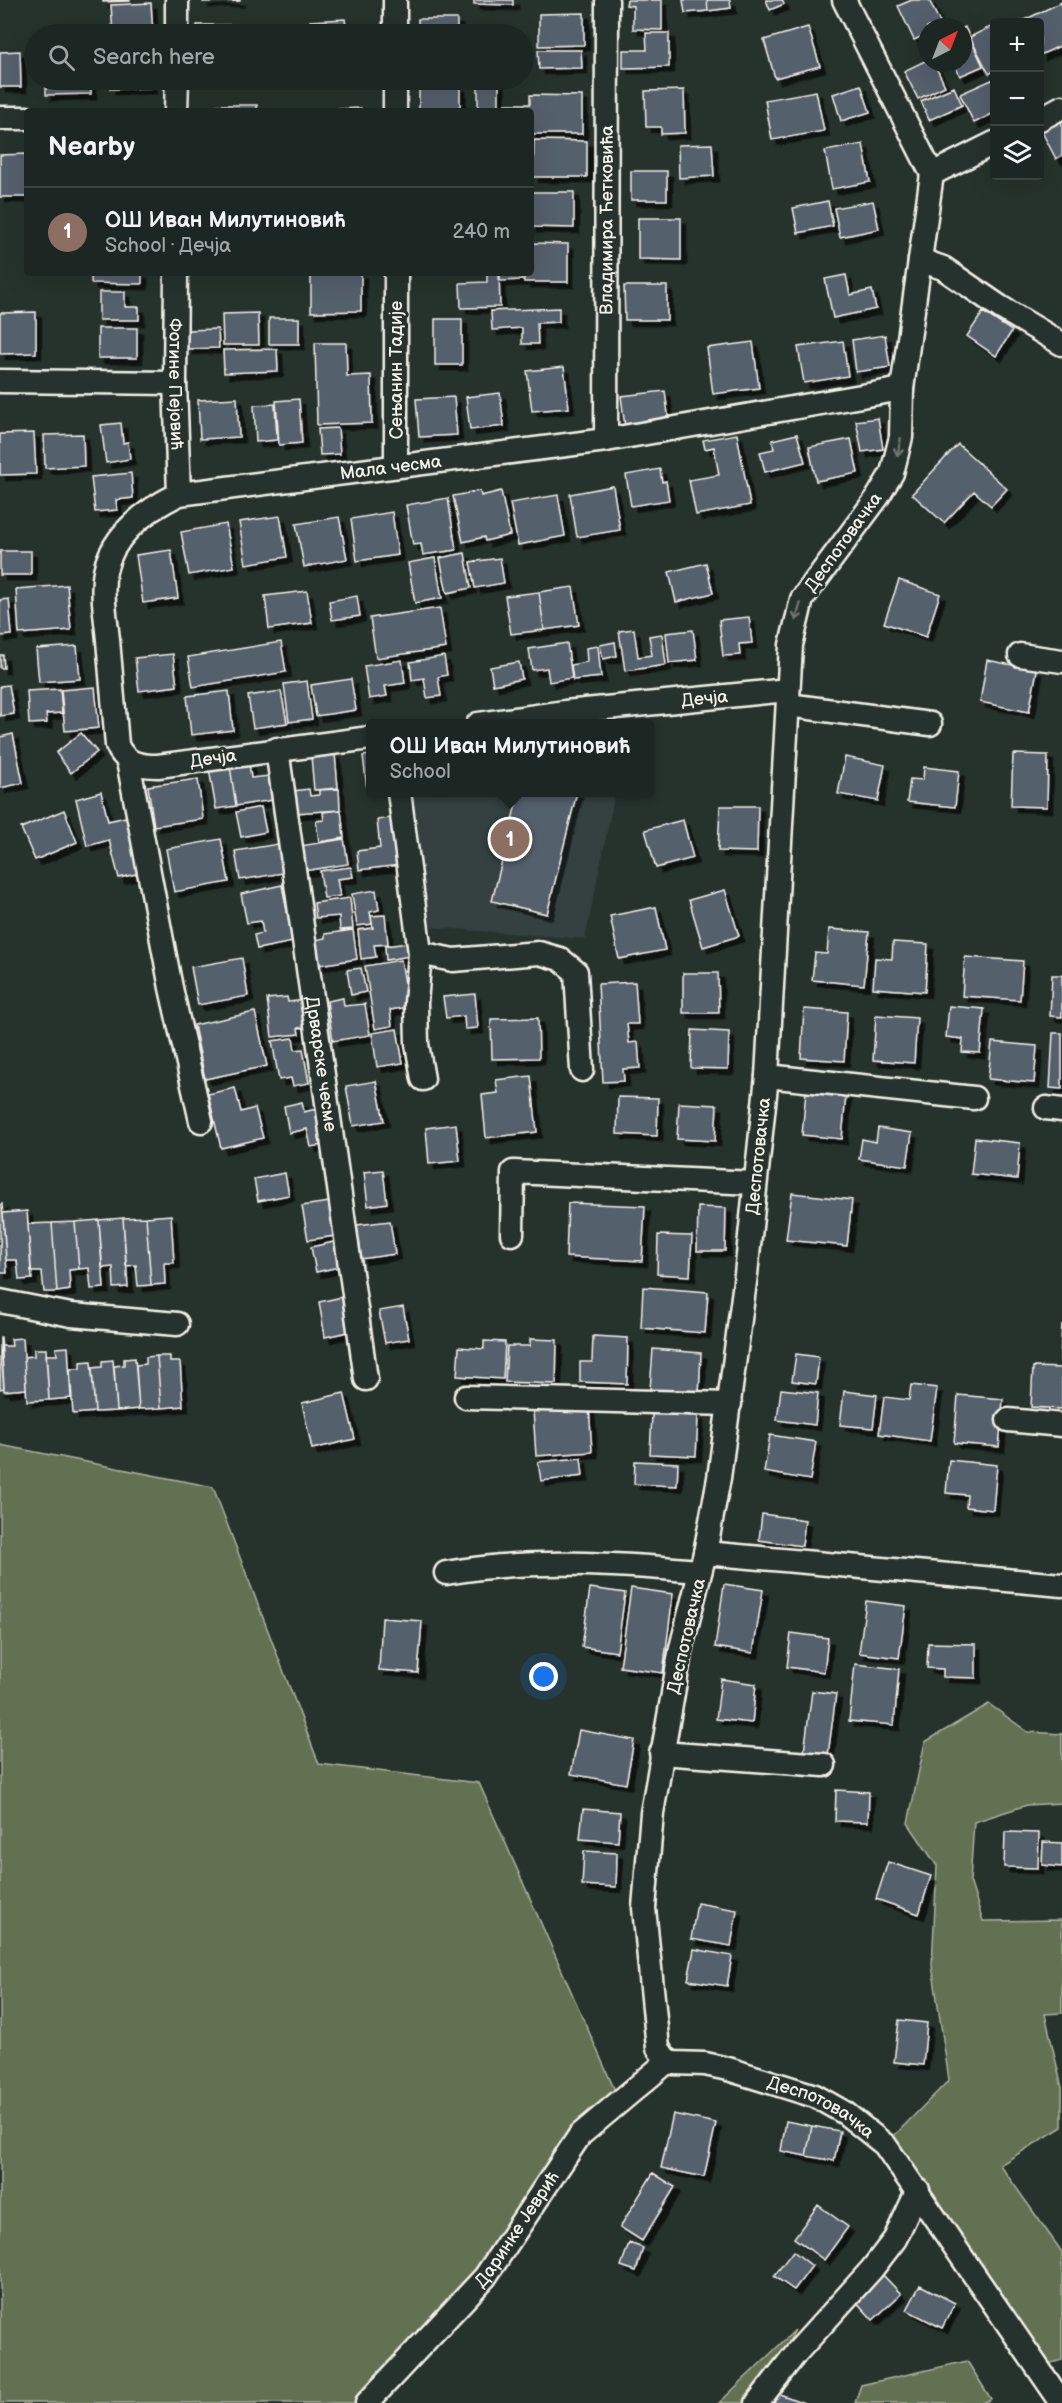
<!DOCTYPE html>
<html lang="en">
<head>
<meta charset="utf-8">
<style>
	body { margin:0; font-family:"Balsamiq Sans",sans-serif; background:#252e2a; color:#f1f3f6 }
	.controls { position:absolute; right:18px; top:18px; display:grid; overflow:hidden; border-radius:6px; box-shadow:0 6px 24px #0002 }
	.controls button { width:54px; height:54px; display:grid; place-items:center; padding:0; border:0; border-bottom:2px solid #3a4340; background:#1c2622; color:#f1f3f6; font:30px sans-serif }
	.compass { position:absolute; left:918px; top:18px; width:54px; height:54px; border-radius:50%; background:#1c2622; box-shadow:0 6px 24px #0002; rotate:42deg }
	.you { position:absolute; left:544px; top:1677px; width:21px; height:21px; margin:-15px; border:4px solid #fff; border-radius:50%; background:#1a73e8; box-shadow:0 0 0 9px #1a73e833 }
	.badge { display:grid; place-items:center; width:39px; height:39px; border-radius:50%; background:#b45309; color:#fff; font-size:20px; font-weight:700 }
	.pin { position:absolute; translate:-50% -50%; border:3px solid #fff; box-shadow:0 2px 6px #0006 }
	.popup { position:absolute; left:366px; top:719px; width:288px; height:78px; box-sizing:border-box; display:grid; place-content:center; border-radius:6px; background:#1c2622; filter:drop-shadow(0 2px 4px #0005); font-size:20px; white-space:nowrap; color:#a0a5a5 }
	.popup b { font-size:22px; color:#f1f3f6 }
	.popup::after { content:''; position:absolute; left:50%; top:100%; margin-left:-12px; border:12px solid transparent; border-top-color:#1c2622 }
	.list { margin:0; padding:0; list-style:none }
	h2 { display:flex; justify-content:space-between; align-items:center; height:78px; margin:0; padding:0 24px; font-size:26px }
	h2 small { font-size:20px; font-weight:400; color:#a0a5a5 }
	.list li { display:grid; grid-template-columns:39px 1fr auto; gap:18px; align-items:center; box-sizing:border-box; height:90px; padding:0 24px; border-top:2px solid #3a4340 }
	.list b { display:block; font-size:22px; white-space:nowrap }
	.list p { margin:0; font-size:20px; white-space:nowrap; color:#a0a5a5 }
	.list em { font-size:20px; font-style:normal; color:#a0a5a5 }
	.icon { flex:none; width:33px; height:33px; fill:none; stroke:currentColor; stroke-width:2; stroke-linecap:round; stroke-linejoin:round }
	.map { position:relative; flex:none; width:1062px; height:2403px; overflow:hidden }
	.search { position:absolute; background:#1c2622; box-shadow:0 6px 24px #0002; left:24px; top:24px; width:510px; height:66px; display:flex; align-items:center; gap:15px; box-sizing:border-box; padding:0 21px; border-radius:33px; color:#a0a5a5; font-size:22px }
	.panel { position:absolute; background:#1c2622; box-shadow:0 6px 24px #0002; left:24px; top:108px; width:510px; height:168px; border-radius:6px }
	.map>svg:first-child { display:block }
	.built { fill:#344040 }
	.green { fill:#637153; stroke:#acb19e; stroke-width:1.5 }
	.building { fill:#55606d; stroke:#f4f1e8; stroke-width:1.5; filter:url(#shadow) }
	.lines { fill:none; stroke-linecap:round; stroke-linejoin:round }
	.minor-casing { stroke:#f4f1e8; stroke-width:27 }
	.minor { stroke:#26332d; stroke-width:22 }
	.oneway { stroke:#6e766e }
	.labels { text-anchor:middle; stroke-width:6; stroke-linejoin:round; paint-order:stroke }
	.street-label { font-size:18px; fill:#f4f1e8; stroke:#26332d }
</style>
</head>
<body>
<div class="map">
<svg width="1062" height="2403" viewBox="0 0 1062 2403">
	<defs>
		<filter id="shadow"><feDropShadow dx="5.5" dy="5.5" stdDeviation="0" flood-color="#0009"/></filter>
	</defs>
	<rect width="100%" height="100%" fill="#26332d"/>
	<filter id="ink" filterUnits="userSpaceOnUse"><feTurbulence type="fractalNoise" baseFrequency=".0167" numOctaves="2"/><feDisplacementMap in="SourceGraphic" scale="12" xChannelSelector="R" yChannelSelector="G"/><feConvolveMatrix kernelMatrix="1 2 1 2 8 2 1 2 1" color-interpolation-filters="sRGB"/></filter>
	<g filter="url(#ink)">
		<path class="built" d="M408,793H615L585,939L428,927Z"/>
		<path class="green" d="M0,1445L213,1487L319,1764L479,1783L620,2102L497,2261L367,2403H0Z
			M989,1704L1028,1732L1062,1734V1803L1027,1805L974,1822L970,1881L983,1921L1062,1920V2013L1045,2014L1062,2088V2127L1000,2165L1062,2252V2360L1038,2367L885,2145L949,2080L932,1965L937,1866L908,1823L925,1742Z
			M795,2330L757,2403H719Z
			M967,2361L991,2399L982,2403H855L861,2385Z"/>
		<path class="building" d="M103,0H130V1L103,2Z
			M203,0H240V1L203,2Z
			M474,0H513V5L474,4Z
			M627,0H662V30L633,29V6L626,5Z
			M683,0H707L708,11L685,13Z
			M707,0H730L731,8L708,11Z
			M766,0H782L784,4L770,10Z
			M912,0H929L942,27H927V34L914,40L898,6Z
			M1062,2V45L1040,55V22H1023L1022,21Z
			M151,3L153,34H113L111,5Z
			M584,13V45L539,46V14Z
			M345,19L346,26L363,25V34H311L310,21Z
			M418,19H457V34H418Z
			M197,25H239V34H197Z
			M994,25V71L989,74L970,37Z
			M808,27L820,66L775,78L764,40Z
			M965,27L983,66L960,76L954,63H963V28Z
			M646,33H669V67L623,68V50H647Z
			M538,50H581L582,68L539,69Z
			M20,51L21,87H0V52Z
			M927,60V63H934L945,86L918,99L904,71Z
			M994,79V113L974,123L960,94Z
			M39,80H91V94L46,95V81Z
			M110,80H151V88L110,89Z
			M478,80H499V111H478Z
			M861,85L870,112L841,121L833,94Z
			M419,86H460V111H419Z
			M954,87L962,105L929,120L921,101Z
			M684,90L685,133L661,134V127H646L645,91Z
			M816,91L824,131L772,140L765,100Z
			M530,95L582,96V134H531V111H505V104H530Z
			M217,105H257V111H218Z
			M361,108V111L312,110Z
			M1062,118V155L1056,159L1040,128Z
			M534,140L587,141V177H533Z
			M712,144L714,176L679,178L678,145Z
			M863,144L870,182L832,189L825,151Z
			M27,154V197H0V155Z
			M631,171H667V200H631Z
			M531,192H574V228L531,227Z
			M828,201L833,226L798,233L793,208Z
			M873,201L879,229L840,237L834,208Z
			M638,218H681V260L638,259Z
			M531,243L568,244V282H524V273H531Z
			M91,273H142V284L91,283Z
			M311,273H361V311L311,312Z
			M487,273H499L500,307L461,308L460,283L487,282Z
			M500,273H521L522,280L500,281Z
			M846,275L850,295L872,290L876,309L833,318L825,279Z
			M624,286H667V320H625Z
			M99,292H125V307H139V320H99Z
			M559,308V322L537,323L538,344H522V328L492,330L491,311Z
			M36,312V353L0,354V313Z
			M983,312L1012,331L996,356L967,336Z
			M258,313L259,345H223L222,314Z
			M269,318H299V344H269Z
			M435,319H462V365H435Z
			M98,328H137V358H98Z
			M218,329L219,348L187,349V330Z
			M885,335L890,367L856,372L852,340Z
			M843,341L848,376L804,383L798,347Z
			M753,342L759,388L713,394L707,348Z
			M315,343H346L347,376L371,375L372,423L317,425Z
			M277,349L278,371L224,373L223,350Z
			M564,367L569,408L532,411L527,371Z
			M665,391L669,422L625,427L621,396Z
			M500,393L504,426L470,430L466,397Z
			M454,397L457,435L419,437L416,399Z
			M237,398L239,437L200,439L198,400Z
			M299,399L302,443L279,445L276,401Z
			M275,404L277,440L256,442L254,405Z
			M878,418L883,449L862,452L856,421Z
			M121,423L123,443L128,442L130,459L106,463L101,425Z
			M338,428L340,454L320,455L318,429Z
			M34,433L36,474L0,475V434Z
			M83,434L84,466L45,468L44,435Z
			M737,434L750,505L696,515L689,480L719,475L714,447L705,449L703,440Z
			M797,434L805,462L765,472L760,452L774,449L772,440Z
			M851,439L858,473L816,481L809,447Z
			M958,444L1007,489L991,506L974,491L944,523L912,494Z
			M660,469L662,482L666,481L669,500L631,506L626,475Z
			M131,473L133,498L116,500L117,510L95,512L91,477Z
			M613,486L620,530L577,537L570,494Z
			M480,491L481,496L501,491L510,535L485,541L484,537L463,542L453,496Z
			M558,495L565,536L518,545L510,503Z
			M448,498L456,550L423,555L421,544L413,545L406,505Z
			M392,512L398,555L357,561L351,519Z
			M280,516L287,557L246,564L239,522Z
			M339,517L347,559L304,567L296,524Z
			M226,524L234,567L189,575L181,532Z
			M171,550L178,598L143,603L136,555Z
			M0,551H31V575H0Z
			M465,553L471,588L447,593L440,558Z
			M435,558L442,598L415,603L408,563Z
			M500,558L504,583L475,588L470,562Z
			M706,563L713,593L676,602L669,572Z
			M899,580L940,594L926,637L884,623Z
			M67,585L71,630L19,634L16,589Z
			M573,587L579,625L544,630L539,592Z
			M307,591L312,623L269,629L265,596Z
			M539,592L544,630L511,634L505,596Z
			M357,596L360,616L332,620L329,601Z
			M9,599L12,635L0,636V600Z
			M440,608L446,648L376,658L370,618Z
			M749,617L752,643L739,644L740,655L723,656L719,620Z
			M634,629L638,657L652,655L649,636L662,634L666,665L625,671L619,631Z
			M693,630L697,660L669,663L666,633Z
			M281,642L286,672L193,687L188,657Z
			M615,642L617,656L603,659L600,645Z
			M567,643L572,678L549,682L547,668L532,670L529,649Z
			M77,646L80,679L39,682L36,649Z
			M598,646L601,677L573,680L571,665L587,662L586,648Z
			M173,654L177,686L139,691L135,658Z
			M0,655H3L4,668H0Z
			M444,656L447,675L438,677L441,696L427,698L424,678L412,680L410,662Z
			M402,660L405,683L385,686L387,696L369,699L364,666Z
			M987,660L1037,670L1029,712L980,702Z
			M519,662L522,679L493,685L490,667Z
			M351,679L356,710L316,716L311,685Z
			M307,681L312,719L289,722L284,684Z
			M9,685L14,714L0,716V686Z
			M95,687L99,728L65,731L61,690Z
			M60,689L62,713L46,714L47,723L29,724L27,691Z
			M229,691L233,730L191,735L187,696Z
			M281,691L287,723L253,728L248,696Z
			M81,733L97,752L71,773L56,753Z
			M13,734L23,783L0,788V737Z
			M335,754L338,788L314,790L311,756Z
			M1013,754L1048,755L1047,807L1011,806Z
			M370,755V789H367L363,756Z
			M845,757L885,765L878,801L838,794Z
			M249,763L251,778L269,776L273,800L236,806L230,766Z
			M230,766L236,806L216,809L209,769Z
			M924,767L959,771L955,807L907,802L910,779L923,780Z
			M198,779L203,819L154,826L148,786Z
			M309,789L310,796L319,795V790L339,789L340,810L295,813L293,791Z
			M101,792L108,821L126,817L140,873L119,878L109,840L87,846L76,799Z
			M519,792H577L547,914L492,901Z
			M720,806H758L757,852L718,851Z
			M261,807L266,832L241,837L236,812Z
			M64,810L77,842L35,860L21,828Z
			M341,810L344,838L319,842L316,821L324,820L323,812Z
			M395,817L400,865L359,870L357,851L380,848L377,820Z
			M683,820L693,858L656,868L645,830Z
			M221,839L229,882L174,892L166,849Z
			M344,839L348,864L304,871L300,846Z
			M278,844L283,873L240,880L235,851Z
			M351,867L353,877L337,879L340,896L324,898L320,871Z
			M282,885L293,942L257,949L254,935L263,933L261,921L247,923L241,894Z
			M376,890L379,910L370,912L372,924L357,926L352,894Z
			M725,890L739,936L703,947L689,900Z
			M350,898L353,929L340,930L339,916L316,918L314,903Z
			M656,907L665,950L619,959L610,916Z
			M385,915L388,944L374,945L376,957L361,959L358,930L373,928L371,916Z
			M829,929L869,932L864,985L812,980L815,953L827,954Z
			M353,930L357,959L319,965L316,940L325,938V934Z
			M893,942L928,944L925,992L873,988L875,958L892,959Z
			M408,943L410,956L386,960L385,946Z
			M965,957L1023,961L1020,1000L962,996Z
			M242,958L248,996L198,1005L191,967Z
			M401,960L409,1007L390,1010L392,1026L375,1029L365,966Z
			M361,968L366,992L351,995L347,970Z
			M683,973H718L719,1013H683Z
			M1052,975H1062V1017L1050,1016Z
			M635,982L638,1024H627L629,1043L638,1042L640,1068L623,1069L624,1081L603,1082L598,984Z
			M475,994L478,1028L465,1029L464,1016L446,1018L443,997Z
			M287,997L288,1002L306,1000L309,1027L298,1028L299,1034L272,1037L267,999Z
			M343,998L344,1006L365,1004L370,1035L333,1041L327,1001Z
			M949,1006L984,1009L980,1053L962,1052L963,1039L946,1037Z
			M804,1009L847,1012L844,1061L801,1058Z
			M255,1012L267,1066L205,1079L194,1025Z
			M876,1015L917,1018L914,1063L873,1060Z
			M538,1018L539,1058L492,1059L491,1019Z
			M397,1029L403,1063L377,1067L372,1033Z
			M692,1030L729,1032L728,1069L691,1068Z
			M1053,1033H1062V1089L1050,1088Z
			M293,1038L295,1050L303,1049L309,1083L293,1086L291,1078L279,1080L272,1041Z
			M992,1042L1037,1046L1034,1083L988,1079Z
			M531,1076L537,1132L486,1138L482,1095L498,1093L496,1080Z
			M376,1081L384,1121L353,1126L346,1086Z
			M235,1088L241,1112L255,1108L263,1138L221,1148L208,1094Z
			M806,1091L846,1094L842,1139L802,1135Z
			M618,1097L658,1098L657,1136L617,1134Z
			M302,1102L304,1112L316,1109L319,1129L328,1144L311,1147L307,1129L289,1133L284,1106Z
			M679,1103L717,1105L715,1141L677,1139Z
			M456,1124L460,1161L429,1164L426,1128Z
			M878,1128L912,1133L907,1166L859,1159L862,1139L876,1142Z
			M975,1138L1020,1143L1017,1179L971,1174Z
			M383,1170L387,1203L368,1206L364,1172Z
			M285,1173L289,1195L258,1201L254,1179Z
			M792,1193L852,1200L847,1246L786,1240Z
			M329,1202L335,1236L308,1240L302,1206Z
			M568,1203L645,1206L642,1261L566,1257Z
			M2,1204L7,1273H0V1205Z
			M698,1207L726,1208L725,1251H697Z
			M27,1211L32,1279L19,1280L17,1260H6L3,1213Z
			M171,1215L174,1263H164L165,1284L151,1285L146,1217Z
			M146,1217L151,1285L138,1286L136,1265L126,1266L123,1218Z
			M123,1218L128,1287L114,1288L113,1267L102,1268L99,1220Z
			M99,1220L104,1288L91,1289L89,1268L79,1269L75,1222Z
			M390,1221L395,1254L361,1259L357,1225Z
			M75,1222L79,1269L69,1270L70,1290L57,1292L52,1223Z
			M52,1223L57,1292H44L42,1272H31L28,1224Z
			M658,1235L692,1236L690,1276L657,1274Z
			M334,1242L339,1267L316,1272L311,1247Z
			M643,1287L708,1292L705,1333L641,1328Z
			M347,1296L353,1331L325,1337L319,1302Z
			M403,1307L409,1339L385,1343L379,1311Z
			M1062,1324V1360H1060Z
			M593,1336L628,1338L627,1384L580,1382V1362H592Z
			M1,1337L4,1388L0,1389V1337Z
			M23,1338L26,1389L4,1391L1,1346H12L11,1339Z
			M530,1339L557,1340L556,1384L505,1382L507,1346H530Z
			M484,1341L505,1342L503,1379L457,1376L459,1347L484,1349Z
			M68,1347L71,1398L49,1400L46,1355H57L56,1348Z
			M34,1349H46L49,1400L27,1401L24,1357L34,1356Z
			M653,1349L701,1353L699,1394L650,1390Z
			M796,1354L819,1357L816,1384L792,1381Z
			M157,1356H170V1362H180L183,1406L161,1408Z
			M157,1356L161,1408L139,1409L136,1365L146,1364V1357Z
			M135,1358L139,1409L117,1411L114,1366L124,1365V1359Z
			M113,1360L117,1411L95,1412L92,1368L102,1367V1361Z
			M91,1361L95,1412L73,1414L70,1369H80V1362Z
			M1033,1367L1062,1368V1409L1031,1407Z
			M911,1385L937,1388L930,1441L879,1434L884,1397L909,1400Z
			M781,1389L818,1393L815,1425L777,1420Z
			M844,1391L877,1395L873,1428L840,1425Z
			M344,1393L355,1439L312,1449L302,1403Z
			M958,1395L1003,1399L999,1447L954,1443Z
			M589,1406L592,1452L536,1456L533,1410Z
			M652,1414L698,1416L696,1456L650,1454Z
			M770,1435L816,1442L810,1480L764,1472Z
			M581,1458L583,1476L541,1481L538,1462Z
			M949,1460L997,1465L993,1510L966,1507L967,1495L946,1493Z
			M635,1461L678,1463L677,1486L634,1484Z
			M762,1514L805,1520L802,1546L759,1540Z
			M724,1584L763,1590L753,1653L715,1647Z
			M590,1588L625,1593L617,1652L582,1647Z
			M631,1588L673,1594L663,1673L620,1667Z
			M866,1601L906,1606L899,1658L859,1653Z
			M382,1618L422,1621L418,1673L379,1670Z
			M791,1633L828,1638L824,1672L787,1667Z
			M928,1643L976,1644V1678L943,1677V1669L927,1668Z
			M855,1664L899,1669L894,1725L849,1721Z
			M721,1679L756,1684L752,1723L716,1719Z
			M812,1691L836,1694L828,1755L804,1752Z
			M579,1730L634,1740L626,1784L571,1774Z
			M836,1790L869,1792L868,1822L835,1821Z
			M583,1809L620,1812L618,1842L580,1839Z
			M1005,1832L1039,1833L1038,1868L1004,1867Z
			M1043,1842L1062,1843V1867L1042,1865Z
			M584,1851L617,1853L616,1887L582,1885Z
			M888,1862L931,1876L919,1914L876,1899Z
			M697,1903L737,1910L731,1946L691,1939Z
			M694,1949L732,1956L727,1986L688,1980Z
			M899,2020L927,2023L923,2065L894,2062Z
			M673,2114L716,2123L704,2177L661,2168Z
			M786,2121L812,2126L806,2156L781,2151Z
			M812,2126L840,2131L834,2161L806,2156Z
			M653,2173L675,2187L642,2241L620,2227Z
			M818,2205L848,2227L824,2260L794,2238Z
			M629,2243L643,2248L636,2271L621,2266Z
			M793,2251L812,2266L794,2290L774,2276Z
			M880,2272L901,2294L873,2320L852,2297Z
			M920,2285L955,2303L942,2328L907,2310Z
			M777,2393L804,2403H774Z"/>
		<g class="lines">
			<defs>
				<g id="minor">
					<path d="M395,0V34"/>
					<path id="s1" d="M844,0L932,174L902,389L901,437L892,473L877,498L802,599L791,645L767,1076L746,1274L719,1478L705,1553L681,1648L652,1813L644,1908L658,2048L665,2058L673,2063L705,2064L728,2069L815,2096L845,2113L885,2145L1062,2403"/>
					<path d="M177,34V0"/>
					<path d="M395,80V111"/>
					<path d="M176,111L177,80"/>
					<path d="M0,118H27"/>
					<path d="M1040,119L1062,107"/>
					<path d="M932,174L994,143"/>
					<path d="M920,260L943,268L1000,307L1062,344"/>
					<path id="s2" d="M176,273L175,383L179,494"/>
					<path d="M396,273V466"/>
					<path d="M0,381L175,383"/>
					<path id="s3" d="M606,440L607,0"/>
					<path d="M1020,655L1062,661"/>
					<path d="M788,705L930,724"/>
					<path id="s4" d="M478,724L565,712L788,690"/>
					<path id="s5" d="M370,738L158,766C140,766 125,764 117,745C114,710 111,675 108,640C106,618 101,593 105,571C113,533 148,509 179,494L606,440L902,389"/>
					<path id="s6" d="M277,749L366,1379"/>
					<path d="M128,761L171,988L201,1121"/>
					<path d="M399,792L420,953L416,1003L417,1044L423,1079"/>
					<path d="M420,953L453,960L539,953L560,959L576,972L582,1070"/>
					<path d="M767,1076L974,1098"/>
					<path d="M1046,1108L1062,1110"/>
					<path d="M512,1234L513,1172L755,1183"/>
					<path d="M0,1301L71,1315L177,1324"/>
					<path d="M466,1397L730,1404"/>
					<path d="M1008,1420L1062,1425"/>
					<path d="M705,1553L1062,1585"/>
					<path d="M446,1573C530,1558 616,1564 700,1571"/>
					<path d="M661,1753L824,1765"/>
					<path id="s7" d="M367,2403L485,2277L580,2135L668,2061"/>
					<path d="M757,2403L796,2353L872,2269L895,2239L918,2190"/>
				</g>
			</defs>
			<use href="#minor" class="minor-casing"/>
			<use href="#minor" class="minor"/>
		</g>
		<defs><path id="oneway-shaft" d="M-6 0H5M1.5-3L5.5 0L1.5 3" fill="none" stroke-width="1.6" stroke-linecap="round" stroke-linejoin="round" transform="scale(1.5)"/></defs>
		<g class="oneway">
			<use href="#oneway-shaft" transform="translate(899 447) rotate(102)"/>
			<use href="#oneway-shaft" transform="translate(798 612) rotate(106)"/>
		</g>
	</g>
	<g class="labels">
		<g class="street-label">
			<text dy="6" stroke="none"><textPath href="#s3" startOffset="220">Владимира Ћетковића</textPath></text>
			<text transform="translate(396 370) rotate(-90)" y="6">Сењанин Тадије</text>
			<text dy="6" stroke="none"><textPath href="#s2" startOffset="111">Фотине Пејовић</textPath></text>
			<text dy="6" stroke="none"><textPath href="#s5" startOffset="762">Мала чесма</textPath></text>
			<text transform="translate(843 542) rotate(-54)" y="6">Деспотовачка</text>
			<text dy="6" stroke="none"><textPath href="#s4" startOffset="228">Дечја</textPath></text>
			<text transform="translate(213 758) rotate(-8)" y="6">Дечја</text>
			<text dy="6" stroke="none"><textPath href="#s6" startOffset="318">Дрварске чесме</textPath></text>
			<text transform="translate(758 1156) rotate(-84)" y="6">Деспотовачка</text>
			<text transform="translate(686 1636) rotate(-77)" y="6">Деспотовачка</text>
			<text dy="6" stroke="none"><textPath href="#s1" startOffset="2292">Деспотовачка</textPath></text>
			<text dy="6" stroke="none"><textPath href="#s7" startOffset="230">Даринке Јеврић</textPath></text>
		</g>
	</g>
</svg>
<div class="controls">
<button>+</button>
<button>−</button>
<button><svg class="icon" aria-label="layers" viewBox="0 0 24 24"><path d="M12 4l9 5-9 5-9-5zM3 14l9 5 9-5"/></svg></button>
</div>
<svg class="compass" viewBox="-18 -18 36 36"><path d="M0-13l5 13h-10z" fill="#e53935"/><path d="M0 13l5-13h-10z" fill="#a0a5a5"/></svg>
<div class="you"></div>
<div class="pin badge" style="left:510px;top:839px;background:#8d6e63">1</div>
<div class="popup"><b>ОШ Иван Милутиновић</b>School</div>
<div class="search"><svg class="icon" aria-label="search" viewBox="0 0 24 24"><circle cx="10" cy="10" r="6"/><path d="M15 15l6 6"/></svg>Search here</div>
<section class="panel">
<h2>Nearby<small></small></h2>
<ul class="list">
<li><span class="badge" style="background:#8d6e63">1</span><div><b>ОШ Иван Милутиновић</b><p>School · Дечја</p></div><em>240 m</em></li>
</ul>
</section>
</div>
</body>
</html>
